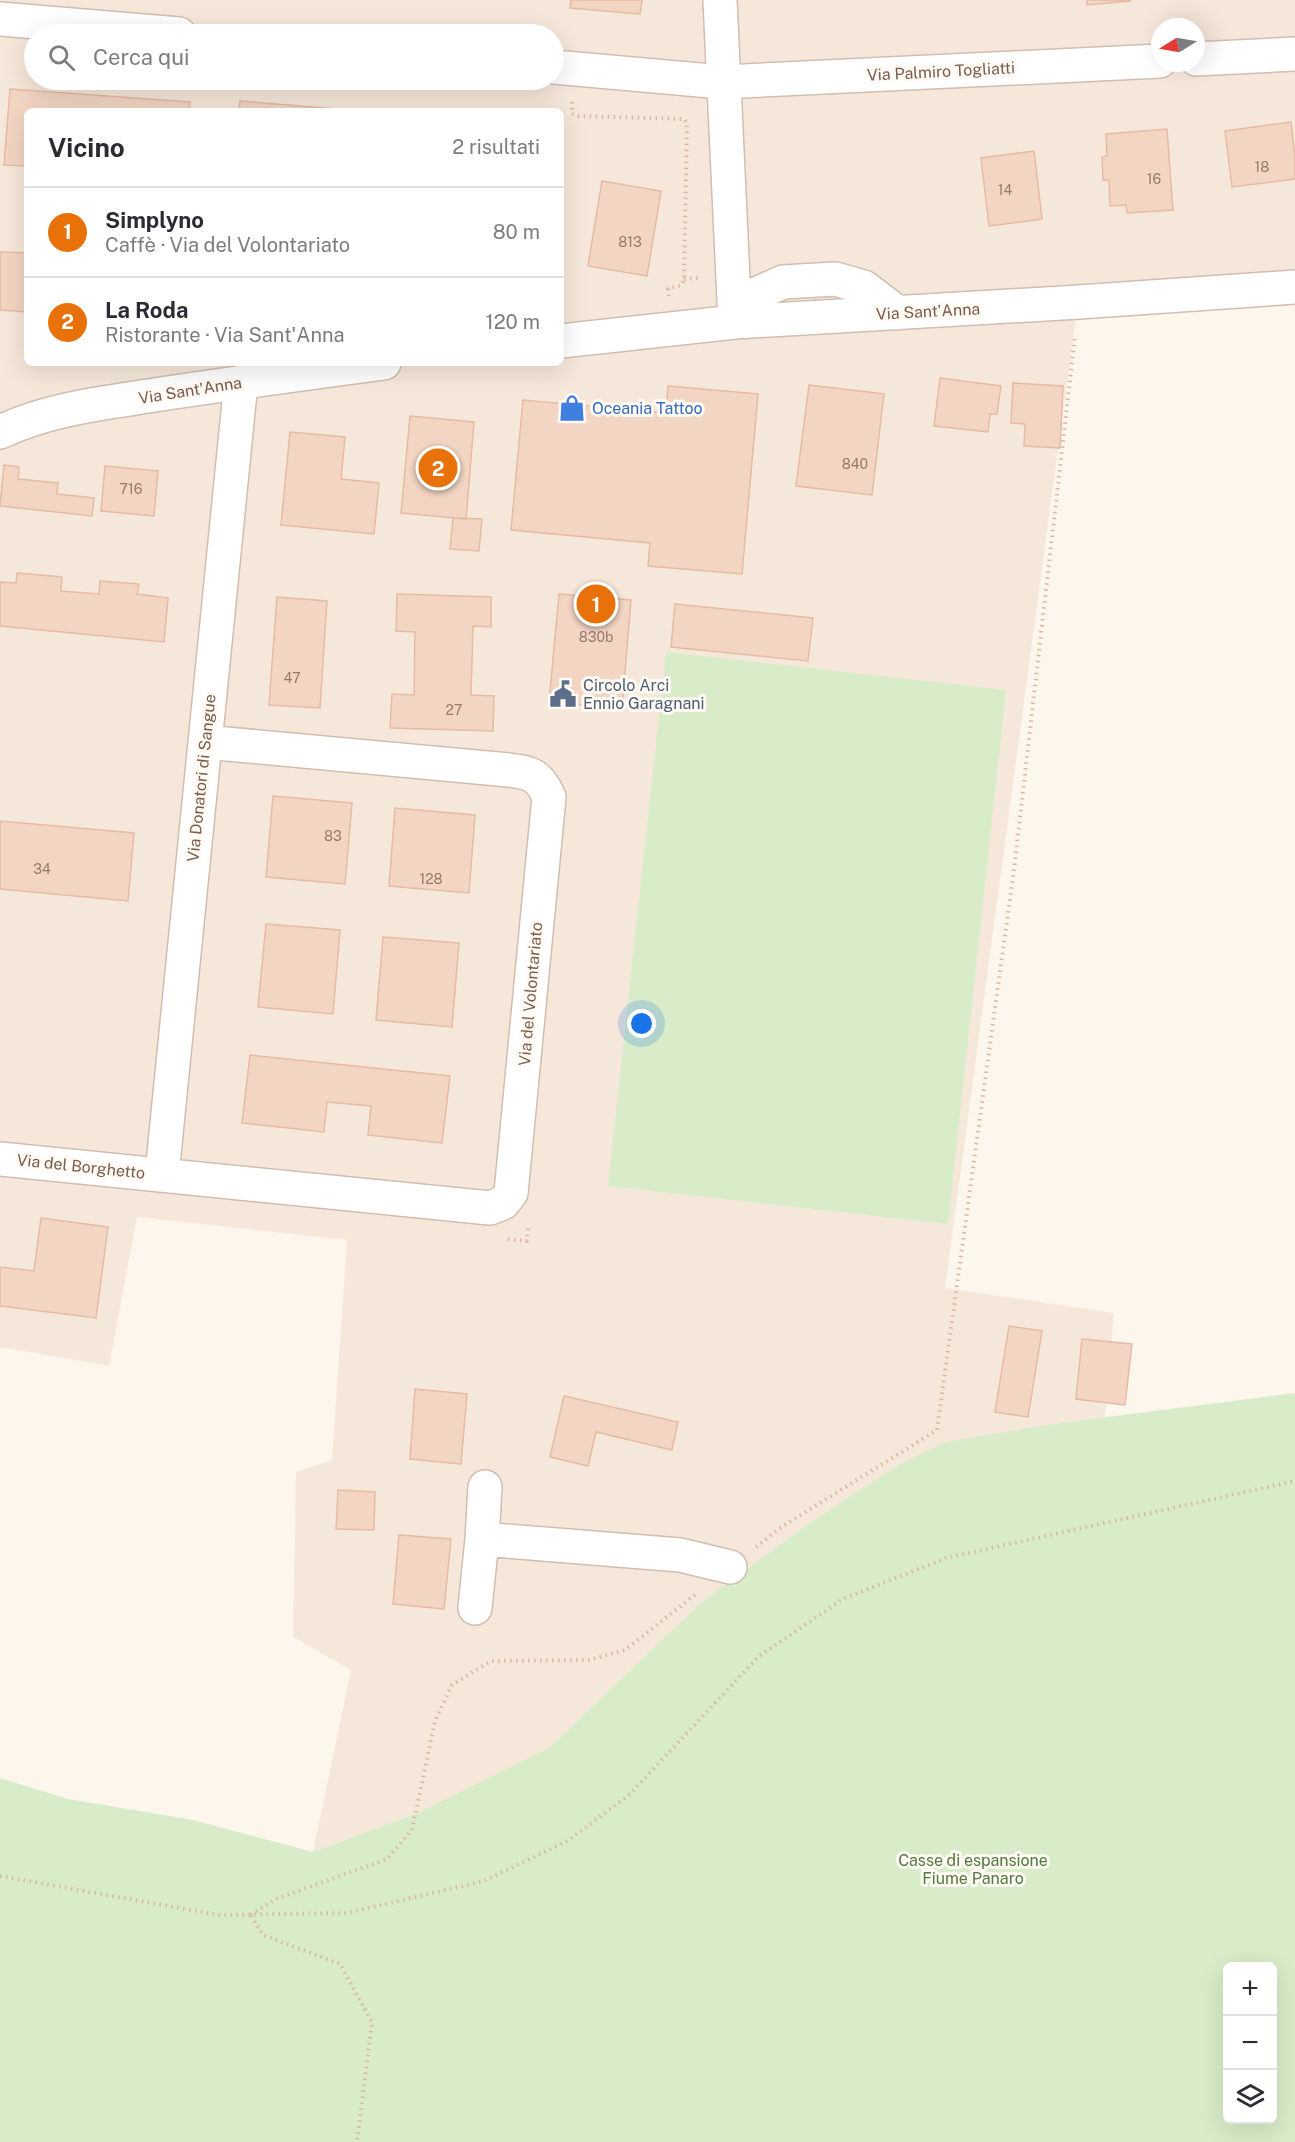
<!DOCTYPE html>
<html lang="it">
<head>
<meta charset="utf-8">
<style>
	body { margin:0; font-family:"Public Sans",sans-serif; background:#f2f2f3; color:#2b2b33 }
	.controls { position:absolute; right:18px; bottom:18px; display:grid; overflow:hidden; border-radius:9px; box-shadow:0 6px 24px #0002 }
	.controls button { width:54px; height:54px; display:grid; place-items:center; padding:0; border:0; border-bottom:2px solid #e1e1e2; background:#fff; color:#2b2b33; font:30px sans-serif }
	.compass { position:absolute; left:1151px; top:18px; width:54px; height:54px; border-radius:50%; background:#fff; box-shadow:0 6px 24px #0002; rotate:259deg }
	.you { position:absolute; left:642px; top:1024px; width:21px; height:21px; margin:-15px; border:4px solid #fff; border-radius:50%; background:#1a73e8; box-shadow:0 0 0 9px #1a73e833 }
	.badge { display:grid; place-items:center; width:39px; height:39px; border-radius:50%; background:#0f766e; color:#fff; font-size:20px; font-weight:700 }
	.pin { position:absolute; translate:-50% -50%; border:3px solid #fff; box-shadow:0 2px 6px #0006 }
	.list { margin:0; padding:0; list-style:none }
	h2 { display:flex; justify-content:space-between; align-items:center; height:78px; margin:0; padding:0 24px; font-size:26px }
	h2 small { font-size:20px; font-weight:400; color:#7c7c81 }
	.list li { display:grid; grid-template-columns:39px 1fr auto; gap:18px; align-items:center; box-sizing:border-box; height:90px; padding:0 24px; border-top:2px solid #e1e1e2 }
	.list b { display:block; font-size:22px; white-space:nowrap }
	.list p { margin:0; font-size:20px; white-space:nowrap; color:#7c7c81 }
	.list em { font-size:20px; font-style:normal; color:#7c7c81 }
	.icon { flex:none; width:33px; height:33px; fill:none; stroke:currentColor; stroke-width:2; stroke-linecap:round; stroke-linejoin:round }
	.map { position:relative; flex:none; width:1295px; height:2142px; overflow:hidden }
	.search { position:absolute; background:#fff; box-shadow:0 6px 24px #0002; left:24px; top:24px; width:540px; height:66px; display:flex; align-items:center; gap:15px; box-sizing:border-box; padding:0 21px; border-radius:33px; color:#7c7c81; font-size:22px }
	.panel { position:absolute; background:#fff; box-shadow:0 6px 24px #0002; left:24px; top:108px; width:540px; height:258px; border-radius:9px }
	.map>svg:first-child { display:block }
	.residential { fill:#f5e8da; fill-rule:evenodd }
	.green { fill:#d8ecc9; fill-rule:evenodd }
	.building { fill:#f3d5c3; stroke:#e6bba3; stroke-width:1.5 }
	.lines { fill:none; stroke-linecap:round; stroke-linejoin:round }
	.minor-casing { stroke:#d1beb0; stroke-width:36 }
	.path { stroke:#d9b8a5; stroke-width:4; stroke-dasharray:1.5 4.5; stroke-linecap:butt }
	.minor { stroke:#fff; stroke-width:33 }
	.labels { text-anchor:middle; stroke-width:6; stroke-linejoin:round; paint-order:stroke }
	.number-label { font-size:14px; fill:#987a6a }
	.street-label { font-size:16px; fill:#7a5c4d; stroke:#fffaf3 }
	.shop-label { font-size:16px; fill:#366cbe; stroke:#fffaf3; text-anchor:start }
	.service-label { font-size:16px; fill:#4e5e75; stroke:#fffaf3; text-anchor:start }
	.park-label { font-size:16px; fill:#537a41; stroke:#fffaf3 }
</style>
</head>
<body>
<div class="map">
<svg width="1295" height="2142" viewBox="0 0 1295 2142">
	<rect width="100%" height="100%" fill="#fdf6ec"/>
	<path class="residential" d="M0,0H1295V282L1077,309L945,1288L1114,1313L1105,1417L1060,1423L897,1466L811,1522L703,1601L549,1748L420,1812L313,1852L351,1670L293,1637L296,1472L332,1460L347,1240L137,1217L109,1366L0,1347ZM1160,27H1196V63H1160ZM34,34H554V80H34ZM27,111H561V363H27Z"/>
	<path class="green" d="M666,652L1006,690L948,1224L608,1186Z
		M1295,1393V2142H0V1778L68,1799L193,1820L313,1852L420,1812L549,1748L703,1601L811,1522L897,1466L946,1442L1060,1423ZM1228,1966H1272V2120H1228Z"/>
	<path class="building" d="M571,0H642L640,14L570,8Z
		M1087,0H1130V1L1087,5Z
		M10,89L190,102L189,111H27V166L4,165Z
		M240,101L336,109L335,111H239Z
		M1291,122L1295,158V179L1232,187L1225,131Z
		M1167,129L1173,210L1127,213L1126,205L1110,206L1109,180H1103L1102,157L1107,156L1106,134Z
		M1034,151L1042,219L989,226L981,158Z
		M602,181L661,191L647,276L588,266Z
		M0,252L27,253V312L0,310Z
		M940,378L1001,386L997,414H990L988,432L934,426Z
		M1013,383L1063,386L1060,448L1024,446L1025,424L1011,423Z
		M809,385L884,394L872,495L796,486Z
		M668,386L758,394L742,574L648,566L650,543L511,530L523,400L666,413Z
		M410,416L474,422L466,519L401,513Z
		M290,432L345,437L341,479L379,483L374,534L281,525Z
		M4,465L19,467L18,479L58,483L57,494L94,498L92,516L0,506Z
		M105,466L158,471L154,516L101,511Z
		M453,518L482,519L479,551L450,549Z
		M17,573L62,577L61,591L99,594L100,581L139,584L137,594L168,598L164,642L0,626V582L16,583Z
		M397,594L491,597V627L473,626L471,695L494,696L493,731L390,728L392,694L414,695L415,632L396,631Z
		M559,594L631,600L622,708L549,702Z
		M277,597L327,601L320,708L269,705Z
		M675,604L813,618L808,661L671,647Z
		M273,796L352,803L345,884L266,877Z
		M395,808L475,815L469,893L389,886Z
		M0,821L134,833L128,901L0,889Z
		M266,924L340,930L333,1014L258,1007Z
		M383,937L459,943L452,1027L376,1020Z
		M250,1055L450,1076L442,1143L368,1135L371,1106L327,1102L324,1132L242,1123Z
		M41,1218L108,1227L96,1318L0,1306V1267L34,1271Z
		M1009,1326L1042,1331L1028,1417L995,1412Z
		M1082,1339L1132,1344L1125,1405L1076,1399Z
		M415,1389L467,1394L461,1464L410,1459Z
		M564,1396L678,1422L672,1450L596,1432L588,1466L550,1457Z
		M338,1490L375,1492L374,1530L336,1529Z
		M399,1535L451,1539L444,1609L393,1604Z"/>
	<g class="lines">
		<defs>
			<path id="minor" d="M720,0L735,322
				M0,19L179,34
				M1196,59L1295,54
				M554,67L722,82L1160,61
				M735,322L756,294L783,282L835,279L864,287L898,313
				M561,341L735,322L1079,302L1295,287
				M0,432C51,408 105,403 161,394C235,383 309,373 384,363
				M0,1159L490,1208L503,1203L511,1193L549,797C539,775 532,773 509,770L205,742
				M162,1174L241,382
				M482,1539L485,1487
				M475,1608L482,1539L680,1555L730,1567"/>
		</defs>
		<use href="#minor" class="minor-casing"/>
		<path class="path" d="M572,102V114L578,116L684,119L687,123L684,279L682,285L668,289L669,296
			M684,279L699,278
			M508,1239L527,1241L528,1225
			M756,1547L783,1526L937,1430L1014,870L1075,336
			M0,1876L219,1915L347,1913L484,1881L569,1840L630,1794L758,1657L843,1599L946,1558L1295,1481
			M251,1915L276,1899L387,1859L412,1830L435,1721L452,1685L491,1661L589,1660L625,1650L696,1594
			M251,1916L263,1935L340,1964L372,2022L357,2142"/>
		<use href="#minor" class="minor"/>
	</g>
	<defs>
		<symbol id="shop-bare" viewBox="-9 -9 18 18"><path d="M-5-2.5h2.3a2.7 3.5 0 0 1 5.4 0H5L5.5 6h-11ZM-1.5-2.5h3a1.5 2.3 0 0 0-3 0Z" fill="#3f7fe0" stroke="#fffaf3" stroke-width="2.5" paint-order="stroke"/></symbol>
		<symbol id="civic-bare" viewBox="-9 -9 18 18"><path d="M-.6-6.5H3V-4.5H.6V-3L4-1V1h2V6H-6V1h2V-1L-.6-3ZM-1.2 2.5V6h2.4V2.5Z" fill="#5c6f8a" stroke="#fffaf3" stroke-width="2.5" paint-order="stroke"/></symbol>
	</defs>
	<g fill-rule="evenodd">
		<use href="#shop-bare" x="553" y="389" width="38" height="38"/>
		<use href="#civic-bare" x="544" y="675" width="38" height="38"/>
	</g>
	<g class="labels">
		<g class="number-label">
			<text x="1262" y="172">18</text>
			<text x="1154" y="184">16</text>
			<text x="1005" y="195">14</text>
			<text x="630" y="247">813</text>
			<text x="855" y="469">840</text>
			<text x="131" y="494">716</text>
			<text x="596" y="642">830b</text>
			<text x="292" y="683">47</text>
			<text x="454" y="715">27</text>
			<text x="333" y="841">83</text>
			<text x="42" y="874">34</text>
			<text x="431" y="884">128</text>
		</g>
		<g class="street-label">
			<text transform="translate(941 71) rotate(-3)" y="6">Via Palmiro Togliatti</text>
			<text transform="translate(928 311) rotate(-3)" y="6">Via Sant'Anna</text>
			<text transform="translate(190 390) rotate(-9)" y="6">Via Sant'Anna</text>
			<text transform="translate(201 778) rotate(-84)" y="6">Via Donatori di Sangue</text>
			<text transform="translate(530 994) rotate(-85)" y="6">Via del Volontariato</text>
			<text transform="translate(81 1166) rotate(6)" y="6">Via del Borghetto</text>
		</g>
		<g class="shop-label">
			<text x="592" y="414">Oceania Tattoo</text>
		</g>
		<g class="service-label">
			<text x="583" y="691">Circolo Arci<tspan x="583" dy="18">Ennio Garagnani</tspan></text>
		</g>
		<g class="park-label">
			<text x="973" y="1866">Casse di espansione<tspan x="973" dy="18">Fiume Panaro</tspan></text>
		</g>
	</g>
</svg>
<div class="controls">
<button>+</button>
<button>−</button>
<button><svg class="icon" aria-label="layers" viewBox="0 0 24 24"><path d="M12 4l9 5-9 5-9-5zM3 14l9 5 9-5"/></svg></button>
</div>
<svg class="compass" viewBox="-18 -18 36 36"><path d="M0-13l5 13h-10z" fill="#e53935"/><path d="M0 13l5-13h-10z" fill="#7c7c81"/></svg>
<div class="you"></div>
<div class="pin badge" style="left:596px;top:604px;background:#e8710a">1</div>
<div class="pin badge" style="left:438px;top:468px;background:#e8710a">2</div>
<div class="search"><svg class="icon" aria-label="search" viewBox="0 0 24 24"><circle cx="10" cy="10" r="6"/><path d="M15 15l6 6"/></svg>Cerca qui</div>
<section class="panel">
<h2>Vicino<small>2 risultati</small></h2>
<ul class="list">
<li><span class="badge" style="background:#e8710a">1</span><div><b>Simplyno</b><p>Caffè · Via del Volontariato</p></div><em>80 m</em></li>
<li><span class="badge" style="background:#e8710a">2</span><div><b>La Roda</b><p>Ristorante · Via Sant'Anna</p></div><em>120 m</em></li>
</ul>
</section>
</div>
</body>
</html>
